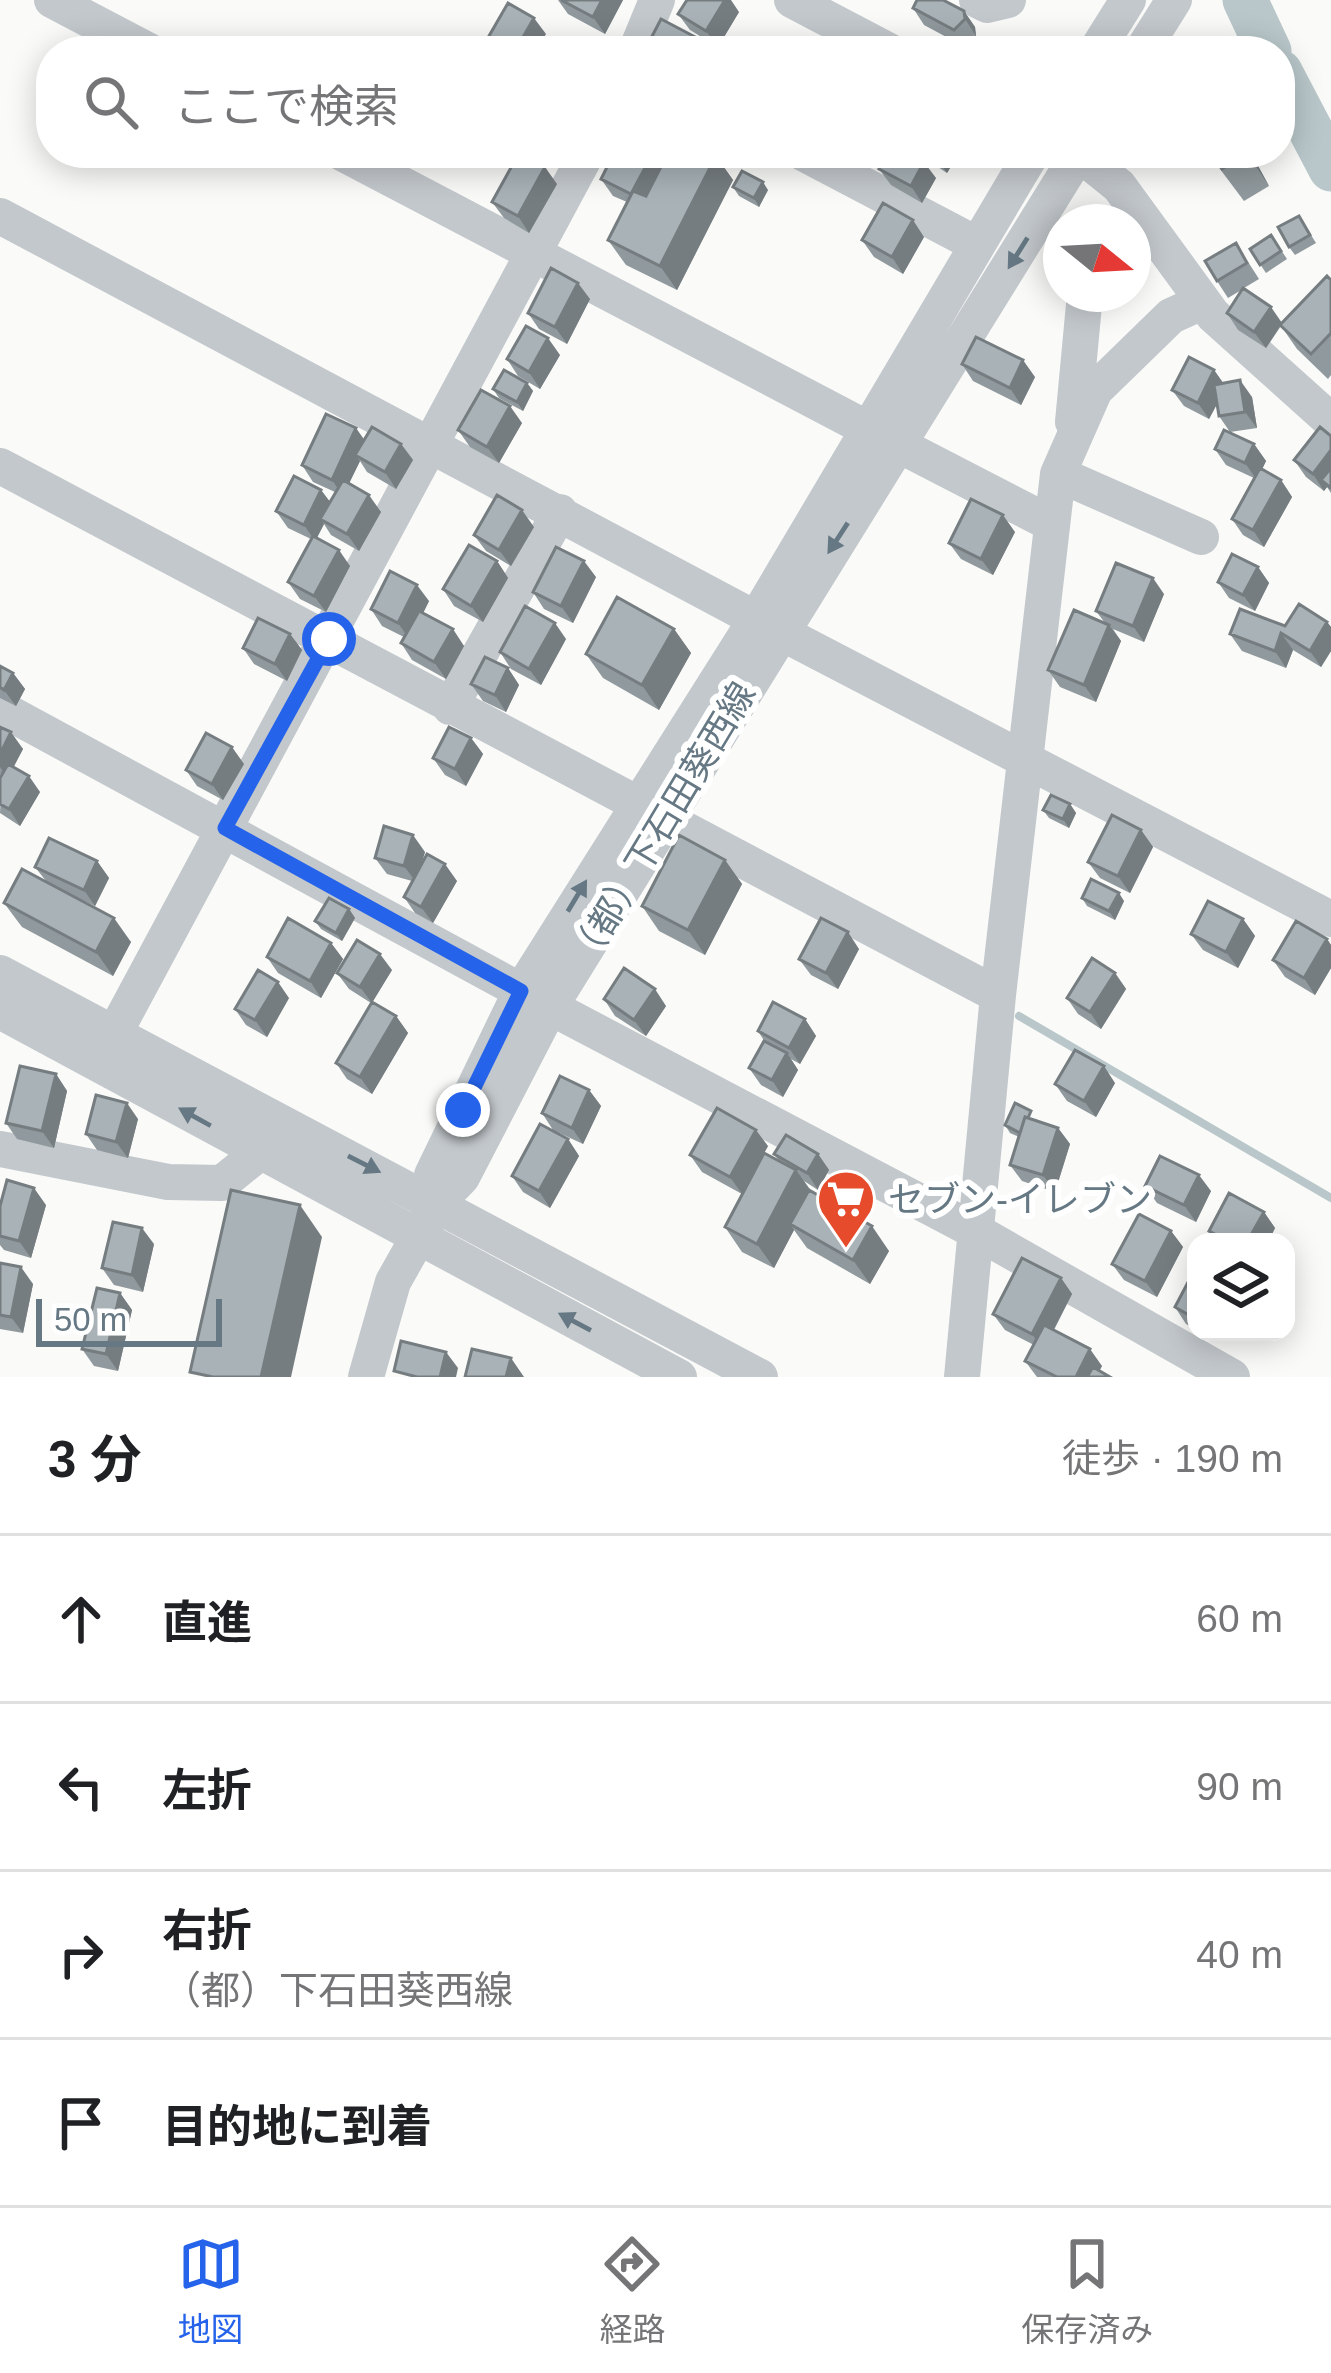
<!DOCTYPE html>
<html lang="ja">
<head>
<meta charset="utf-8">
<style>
	body { margin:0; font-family:Arial,"Noto Sans JP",sans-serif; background:#f2f2f2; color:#202124 }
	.controls { position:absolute; right:36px; bottom:36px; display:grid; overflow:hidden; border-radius:24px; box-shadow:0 6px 30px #0003 }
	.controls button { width:108px; height:108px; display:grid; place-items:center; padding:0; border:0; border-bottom:3px solid #e0e0e0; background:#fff; color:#202124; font:60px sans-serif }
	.compass { position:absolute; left:1043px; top:204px; width:108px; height:108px; border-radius:50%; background:#fff; box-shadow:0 6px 30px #0003; rotate:108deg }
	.scale { position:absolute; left:36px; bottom:30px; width:186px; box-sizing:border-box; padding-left:12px; border:6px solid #657883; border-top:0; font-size:33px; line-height:42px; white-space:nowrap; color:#657883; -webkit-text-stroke:9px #fff; paint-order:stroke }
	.stop { position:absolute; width:36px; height:36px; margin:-27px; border:9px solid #2563eb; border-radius:50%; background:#fff }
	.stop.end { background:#2563eb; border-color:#fff; box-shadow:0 3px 12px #0008 }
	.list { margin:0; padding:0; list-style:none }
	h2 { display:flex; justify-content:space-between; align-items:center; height:156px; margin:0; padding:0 48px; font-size:51px }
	h2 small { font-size:39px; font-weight:400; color:#757577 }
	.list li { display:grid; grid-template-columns:78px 1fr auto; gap:36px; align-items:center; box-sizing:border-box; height:168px; padding:0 48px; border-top:3px solid #e0e0e0 }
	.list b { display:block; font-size:45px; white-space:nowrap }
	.list p { margin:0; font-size:39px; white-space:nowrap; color:#757577 }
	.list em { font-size:39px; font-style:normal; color:#757577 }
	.icon { flex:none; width:66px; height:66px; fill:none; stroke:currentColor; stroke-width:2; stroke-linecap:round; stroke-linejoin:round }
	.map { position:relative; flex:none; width:1331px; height:1377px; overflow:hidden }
	.search { position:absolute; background:#fff; box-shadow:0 6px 30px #0003; left:36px; right:36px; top:36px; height:132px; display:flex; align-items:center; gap:30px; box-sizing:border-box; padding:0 42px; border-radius:48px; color:#757577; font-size:45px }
	.sheet { height:828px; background:#fff }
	nav { display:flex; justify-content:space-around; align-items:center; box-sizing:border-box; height:168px; border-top:3px solid #e0e0e0; background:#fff; font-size:33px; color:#757577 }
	nav a { display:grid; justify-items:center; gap:6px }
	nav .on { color:#2563eb }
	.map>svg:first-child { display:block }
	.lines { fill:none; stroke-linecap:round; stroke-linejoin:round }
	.stream { stroke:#b9c7ca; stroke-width:8 }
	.river { stroke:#b9c7ca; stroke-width:45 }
	.minor { stroke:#c3c8cc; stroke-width:36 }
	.wall { fill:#90999d }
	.shaded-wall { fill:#767d80 }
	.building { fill:#a8b2b7; stroke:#767d80; stroke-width:3 }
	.oneway { fill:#657883 }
	.route { stroke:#2563eb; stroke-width:15 }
	.labels { text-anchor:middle; stroke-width:12; stroke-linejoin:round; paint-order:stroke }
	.street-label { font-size:36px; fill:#657883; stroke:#fff }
	.poi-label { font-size:36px; fill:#657883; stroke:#fff; text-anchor:start }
</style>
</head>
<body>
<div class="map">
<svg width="1331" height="1377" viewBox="0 0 1331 1377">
	<rect width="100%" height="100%" fill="#fafaf8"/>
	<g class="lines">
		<path class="stream" d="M1019,1016L1331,1198"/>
		<path class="river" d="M1245,0L1269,51
			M1280,72L1331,169"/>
		<path class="minor" d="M52,0L149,51
			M792,0L889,51
			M977,0L987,5L1008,0
			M636,51L657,0
			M1096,51L1128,0
			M1142,51L1174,0
			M342,153L868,429
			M803,153L976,244
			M1078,153L1119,186L1213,315L1331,421
			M0,216L756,619
			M1073,422L1085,294
			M899,445L1052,524
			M0,466L636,803
			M1058,474L1201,537
			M780,632L1331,919
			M450,707L560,512
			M0,708L521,991
			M665,819L998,995
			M0,973L760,1377
			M550,1007L977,1232L1232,1377
			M0,1011L679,1377
			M114,1034L587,153
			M0,1149L168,1182L222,1183L259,1153
			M438,1202L432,1175L521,991L756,619L1032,153
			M366,1377L393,1282L438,1202L462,1177L550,1007L1079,153
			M962,1377L998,995L1058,474L1095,390L1171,316L1202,302"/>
	</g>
	<path class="wall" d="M558,0H623L605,34L568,14Z
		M913,8L964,11L975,27L976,36L965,47L924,25Z
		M739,12L718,47L690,30L678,14Z
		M917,153H959L947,173Z
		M1208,153H1251L1269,186L1244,201Z
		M716,156L733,180L677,290L626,265L608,240L627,202L613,196L601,179L663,161Z
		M879,169L936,178L922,203L891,185Z
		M557,184L529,233L504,218L492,202Z
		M733,187L768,190L759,207L739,196Z
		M1299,216L1316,243L1295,255L1289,247Z
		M1271,235L1287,259L1266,273L1250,249Z
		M924,237L903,274L874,257L862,240Z
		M1236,243L1259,279L1244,288L1282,323L1331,280V375L1328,379L1297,349L1281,326L1266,348L1238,330L1227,313L1243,289L1228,298L1217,281Z
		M590,299L567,344L539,329L528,313Z
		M560,355L540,389L518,376L507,359Z
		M962,364L1035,377L1021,405L973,381Z
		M1214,370L1223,383L1252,397L1257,428L1230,432L1219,416L1217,404L1209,419L1184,406L1172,390Z
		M527,383L533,391L523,411L499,398L493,389Z
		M522,423L499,463L470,447L458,430Z
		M1331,436V493L1327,487L1324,491L1306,477L1294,460Z
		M364,440L401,444L413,460L396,489L367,472L360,461L349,483L381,512L359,551L331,535L324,524L317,538L350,566L326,612L300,599L288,582L311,539L288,528L276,511L321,490L330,502L335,492L313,482L302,465Z
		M1254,444L1266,461L1262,469L1281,480L1292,497L1264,547L1243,535L1232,519L1254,478L1226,465L1215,449Z
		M534,527L511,566L486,551L474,535Z
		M1015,532L993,575L961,559L949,543Z
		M497,561L508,578L483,622L454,606L443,589Z
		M1258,567L1269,583L1255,611L1229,598L1218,582Z
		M596,577L573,623L544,609L533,592Z
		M1164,594L1144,642L1113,629L1121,641L1096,702L1060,687L1048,670L1105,623L1096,611Z
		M429,601L423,613L464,646L446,679L412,660L401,643L404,637L382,626L371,609Z
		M1327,622L1331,627V651L1321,667L1293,650L1286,668L1242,651L1230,634Z
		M674,629L691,653L659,710L603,678L586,654Z
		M290,634L302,650L287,681L254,664L243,648Z
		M566,639L541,685L511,669L500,652Z
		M0,666L13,673L25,689L16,706L0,698Z
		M508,668L519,685L506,712L483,701L471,684Z
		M0,727L23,749L13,767L40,792L20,826L0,813L2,775L0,774Z
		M471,738L483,754L466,786L445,775L433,758Z
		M244,764L223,800L197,786L186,770Z
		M1070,804L1076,813L1069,828L1049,818L1043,810Z
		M1141,830L1153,847L1130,893L1100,878L1088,862Z
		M425,852L420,867L457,881L433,923L415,913L404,897L412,881L387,874L375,858Z
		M725,860L742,884L705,955L659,931L642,906Z
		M97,861L109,878L95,906L63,891L131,942L113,976L22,927L4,903L46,881L35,867Z
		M1082,898L1124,901L1115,920L1087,906Z
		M349,909L355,918L342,941L321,929L315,921Z
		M1243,919L1255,936L1238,968L1203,950L1191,934Z
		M1327,939L1331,945V968L1315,995L1285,977L1273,960Z
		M331,943L343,959L321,998L278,973L267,957Z
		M859,949L838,989L811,975L799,959Z
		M392,970L372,1002L396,1016L408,1033L372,1094L347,1079L336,1063L371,1003L349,989L337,973Z
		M1115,973L1126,989L1101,1029L1078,1014L1067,998Z
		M289,998L267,1037L246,1025L235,1009Z
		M604,999L666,1006L646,1036L615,1016Z
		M805,1019L816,1036L800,1064L791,1059L798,1070L783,1097L761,1085L749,1068L765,1042L758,1031Z
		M56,1074L67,1091L54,1148L17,1139L6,1123Z
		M1115,1083L1096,1117L1067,1101L1055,1084Z
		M589,1090L601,1106L583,1144L553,1130L542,1113Z
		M138,1119L128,1158L97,1150L86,1134Z
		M1037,1119L1036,1121L1058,1128L1070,1144L1055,1192L1022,1181L1010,1165L1019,1137L1010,1133L1005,1125Z
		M568,1139L579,1156L550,1208L523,1192L512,1176Z
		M768,1146L742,1194L702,1172L690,1155Z
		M774,1154H818L829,1170L818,1190L804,1181L811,1191L889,1251L870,1284L807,1248L794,1230L774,1268L742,1252L725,1227L779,1161Z
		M1145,1186L1211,1191L1196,1222L1157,1203Z
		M46,1205L31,1258L4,1250L0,1245V1206Z
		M1264,1212L1275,1228L1268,1242H1217L1209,1231Z
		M1171,1231L1183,1247L1157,1297L1124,1280L1112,1264Z
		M154,1244L143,1292L114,1285L102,1268Z
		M0,1263L33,1284L23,1333L0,1329Z
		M1196,1267V1329L1186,1324L1175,1307Z
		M1061,1278L1072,1294L1054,1330L1102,1366L1099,1371L1110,1377H1037L1025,1361L1034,1345L1005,1330L993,1314Z
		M120,1293L132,1310L118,1371L94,1366L82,1349Z"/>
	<path class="shaded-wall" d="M602,0H623L605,34L593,17Z
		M725,0H731L739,12L718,47L706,31Z
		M964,11L975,27L976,36L965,19Z
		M534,18L546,34L536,51H515Z
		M701,40L709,51H695Z
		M653,153H657L666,165L644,211L633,194Z
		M938,153H959L947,173L936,156Z
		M1247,153H1251L1269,186Z
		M716,156L733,180L677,290L660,266Z
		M924,162L936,178L922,203L911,186Z
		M545,167L557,184L529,233L518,216Z
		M763,182L768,190L759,207L754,198Z
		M913,220L924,237L903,274L892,257Z
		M578,283L590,299L567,344L555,327Z
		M1271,307L1282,323L1266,348L1254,332Z
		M548,338L560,355L540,389L529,372Z
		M1023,360L1035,377L1021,405L1010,388Z
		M1214,370L1226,387L1209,419L1198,403Z
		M1240,380L1252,397L1257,428L1245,412Z
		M527,383L533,391L523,411L517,402Z
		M510,406L522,423L499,463L487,447Z
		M356,428L368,445L355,455L360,461L343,496L332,480Z
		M401,444L413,460L396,489L385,472Z
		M1254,444L1266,461L1257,480L1245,463Z
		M1331,450V482L1321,480L1327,487L1324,491L1313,474Z
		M1281,480L1292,497L1264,547L1253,530Z
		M321,490L333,506L320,519L324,524L315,541L304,525Z
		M369,495L381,512L359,551L347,534Z
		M522,510L534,527L511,566L499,550Z
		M1003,515L1015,532L993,575L981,559Z
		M339,550L350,566L326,612L314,596Z
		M497,561L508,578L483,622L471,606Z
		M584,561L596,577L573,623L561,606Z
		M1258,567L1269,583L1255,611L1243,595Z
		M1153,578L1164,594L1144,642L1133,626Z
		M417,585L429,601L410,640L398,623Z
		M1327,622L1331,627V651L1321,667L1310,651Z
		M555,623L566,639L541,685L529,669Z
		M1109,625L1121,641L1096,702L1084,685Z
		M453,629L464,646L446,679L434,662Z
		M674,629L691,653L659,710L642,685Z
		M1281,633L1293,650L1286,668L1275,651Z
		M290,634L302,650L287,681L275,664Z
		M508,668L519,685L506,712L495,695Z
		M13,673L25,689L16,706L4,690Z
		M11,732L23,749L8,778L0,767V754Z
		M471,738L483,754L466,786L455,769Z
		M232,747L244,764L223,800L212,784Z
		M29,776L40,792L20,826L9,809Z
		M1070,804L1076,813L1069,828L1063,819Z
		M1141,830L1153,847L1130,893L1118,876Z
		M413,835L425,852L416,882L404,866Z
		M725,860L742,884L705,955L688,930Z
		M97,861L109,878L95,906L84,890Z
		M445,864L457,881L433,923L421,907Z
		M1119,893L1124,901L1115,920L1109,911Z
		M349,909L355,918L342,941L336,933Z
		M114,918L131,942L113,976L96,952Z
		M1243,919L1255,936L1238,968L1226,952Z
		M848,932L859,949L838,989L826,973Z
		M1327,939L1331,945V968L1315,995L1304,978Z
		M331,943L343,959L321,998L310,981Z
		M380,954L392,970L372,1003L360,987Z
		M1115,973L1126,989L1101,1029L1090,1012Z
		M278,982L289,998L267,1037L255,1020Z
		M655,989L666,1006L646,1036L634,1020Z
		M396,1016L408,1033L372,1094L360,1077Z
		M805,1019L816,1036L800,1064L789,1048Z
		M787,1053L798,1070L783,1097L772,1080Z
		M1104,1066L1115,1083L1096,1117L1084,1101Z
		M56,1074L67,1091L54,1148L42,1131Z
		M589,1090L601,1106L583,1144L572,1128Z
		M127,1103L138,1119L128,1158L116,1142Z
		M1058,1128L1070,1144L1055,1192L1043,1175Z
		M756,1130L768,1146L742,1194L730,1177Z
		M568,1139L579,1156L550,1208L539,1191Z
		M818,1154L829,1170L818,1190L807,1173Z
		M796,1170L813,1194L790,1224L794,1230L774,1268L757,1244Z
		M1199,1175L1211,1191L1196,1222L1184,1205Z
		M34,1188L46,1205L31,1258L19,1241Z
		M300,1205L322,1237L291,1377H261Z
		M1264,1212L1275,1228L1268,1242H1247Z
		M872,1226L889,1251L870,1284L853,1260Z
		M142,1228L154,1244L143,1292L132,1275Z
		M1171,1231L1183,1247L1157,1297L1145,1281Z
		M21,1267L33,1284L23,1333L11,1317Z
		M1061,1278L1072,1294L1043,1350L1032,1334Z
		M120,1293L132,1310L118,1371L106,1354Z
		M1090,1349L1102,1366L1096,1377H1076Z
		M446,1352L458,1368L456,1377H440Z
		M511,1358L524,1377H506Z"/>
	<path class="building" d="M561,0H602L593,17Z
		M687,0H725L706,31L678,14Z
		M917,0H943L964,11L965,19L954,30L913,8Z
		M508,3L534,18L515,51H486L482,48Z
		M661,19L701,40L695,51H656L647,46Z
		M519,153L545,167L518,216L492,202Z
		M614,153H653L631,194L601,179Z
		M668,153H711L716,156L660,266L608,240L633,191L646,196Z
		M888,153H908L924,162L911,186L879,169Z
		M1214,153H1247V154L1222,169Z
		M742,171L763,182L754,198L733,187Z
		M883,203L913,220L892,257L862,240Z
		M1299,216L1310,235L1289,247L1278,227Z
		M1271,235L1281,251L1260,265L1250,249Z
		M1236,243L1247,263L1217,281L1205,261Z
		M551,268L578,283L555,327L528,313Z
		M1327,276L1331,280V333L1311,354L1280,325Z
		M1243,288L1271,307L1254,332L1227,313Z
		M526,326L548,338L529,372L507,359Z
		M976,337L1023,360L1010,388L962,364Z
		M1189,357L1214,370L1198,403L1172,390Z
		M504,370L527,383L517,402L493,389Z
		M1240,380L1245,412L1219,416L1214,385Z
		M481,390L510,406L487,447L458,430Z
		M326,414L356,428L332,480L302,465Z
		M372,427L401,444L385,472L355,455Z
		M1320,427L1331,436V450L1313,474L1294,460Z
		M1224,430L1254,444L1245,463L1215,449Z
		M1260,468L1281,480L1253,530L1232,519Z
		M1331,468V488L1321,480Z
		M294,476L321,490L304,525L276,511Z
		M343,480L369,495L347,534L320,519Z
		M497,495L522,510L499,550L474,535Z
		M971,499L1003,515L981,559L949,543Z
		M313,536L339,550L314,596L288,582Z
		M469,545L497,561L471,606L443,589Z
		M556,547L584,561L561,606L533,592Z
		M1232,554L1258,567L1243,595L1218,582Z
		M1116,563L1153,578L1133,626L1096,611Z
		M390,571L417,585L398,623L371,609Z
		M617,597L674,629L642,685L586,654Z
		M1299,604L1327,622L1310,651L1281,633L1275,651L1230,634L1240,609L1285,626Z
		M525,606L555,623L529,669L500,652Z
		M1074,610L1109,625L1084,685L1048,670Z
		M419,611L453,629L434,662L401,643Z
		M258,618L290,634L275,664L243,648Z
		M485,657L508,668L495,695L471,684Z
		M0,666L13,673L4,690L0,687Z
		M0,727L11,732L0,754Z
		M449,727L471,738L455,769L433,758Z
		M206,733L232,747L212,784L186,770Z
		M8,764L29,776L9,809L0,804V778Z
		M1051,795L1070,804L1063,819L1043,810Z
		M1112,815L1141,830L1118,876L1088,862Z
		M384,826L413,835L404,866L375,858Z
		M679,835L725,860L688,930L642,906Z
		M49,838L97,861L84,890L35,867Z
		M427,854L445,864L421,907L404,897Z
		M22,869L114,918L96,952L4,903Z
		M1091,879L1119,893L1109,911L1082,898Z
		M329,898L349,909L336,933L315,921Z
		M1208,901L1243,919L1226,952L1191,934Z
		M288,918L331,943L310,981L267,957Z
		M821,918L848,932L826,973L799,959Z
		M1296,921L1327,939L1304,978L1273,960Z
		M357,940L380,954L360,987L337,973Z
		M1092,958L1115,973L1090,1012L1067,998Z
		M624,968L655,989L634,1020L604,999Z
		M258,970L278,982L255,1020L235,1009Z
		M372,1002L396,1016L360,1077L336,1063Z
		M773,1002L805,1019L789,1048L758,1031Z
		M764,1041L787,1053L772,1080L749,1068Z
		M1075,1050L1104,1066L1084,1101L1055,1084Z
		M20,1066L56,1074L42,1131L6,1123Z
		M560,1076L589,1090L572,1128L542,1113Z
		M96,1095L127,1103L116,1142L86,1134Z
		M1015,1103L1031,1111L1028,1118L1025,1117L1020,1133L1005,1125Z
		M717,1108L756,1130L730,1177L690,1155Z
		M1025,1117L1058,1128L1043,1175L1010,1165Z
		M540,1124L568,1139L539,1191L512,1176Z
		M786,1135L818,1154L807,1173L774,1154Z
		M764,1153L796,1170L757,1244L725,1227Z
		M1160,1156L1199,1175L1184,1205L1145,1186Z
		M7,1180L34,1188L19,1241L0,1236V1206Z
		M231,1190L300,1205L261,1377H213L190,1372Z
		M809,1190L872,1226L853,1260L790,1224Z
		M1229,1193L1264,1212L1247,1242H1230L1209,1231Z
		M1139,1214L1171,1231L1145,1281L1112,1264Z
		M113,1222L142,1228L132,1275L102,1268Z
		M1022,1258L1061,1278L1032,1334L993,1314Z
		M0,1263L21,1267L11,1317L0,1315Z
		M1196,1267V1310L1192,1317L1175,1307Z
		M97,1288L120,1293L106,1354L82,1349Z
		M1044,1325L1090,1349L1076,1377H1057L1025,1361Z
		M401,1341L446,1352L440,1377H417L394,1371Z
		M472,1349L511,1358L506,1377H465Z
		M1093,1367L1110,1377H1087Z"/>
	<defs><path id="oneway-solid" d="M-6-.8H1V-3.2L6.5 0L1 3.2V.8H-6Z" transform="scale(3)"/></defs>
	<g class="oneway">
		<use href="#oneway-solid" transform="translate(1018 253) rotate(122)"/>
		<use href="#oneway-solid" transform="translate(838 538) rotate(123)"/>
		<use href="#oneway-solid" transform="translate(577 896) rotate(-59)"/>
		<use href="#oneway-solid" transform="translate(195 1117) rotate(-151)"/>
		<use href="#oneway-solid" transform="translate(364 1164) rotate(27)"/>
		<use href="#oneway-solid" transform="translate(575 1322) rotate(-152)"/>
	</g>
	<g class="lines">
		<path class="route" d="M329,639L225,828L521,991L463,1110"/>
	</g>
	<defs>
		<symbol id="supermarket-pin" viewBox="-11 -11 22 30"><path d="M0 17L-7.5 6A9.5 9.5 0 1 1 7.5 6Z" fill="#e64b2c" stroke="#fff"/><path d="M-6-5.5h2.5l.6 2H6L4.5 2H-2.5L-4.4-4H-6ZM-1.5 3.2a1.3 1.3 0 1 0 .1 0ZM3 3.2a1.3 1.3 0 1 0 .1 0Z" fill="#fff"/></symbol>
	</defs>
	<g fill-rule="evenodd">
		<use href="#supermarket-pin" x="813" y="1166" width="66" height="90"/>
	</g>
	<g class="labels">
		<g class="street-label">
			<text transform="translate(662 824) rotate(-59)" y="13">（都）下石田葵西線</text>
		</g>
		<g class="poi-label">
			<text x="888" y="1212">セブン-イレブン</text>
		</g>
	</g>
</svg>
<div class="controls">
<button><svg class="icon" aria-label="layers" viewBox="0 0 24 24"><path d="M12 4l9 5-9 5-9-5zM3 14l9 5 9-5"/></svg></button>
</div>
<svg class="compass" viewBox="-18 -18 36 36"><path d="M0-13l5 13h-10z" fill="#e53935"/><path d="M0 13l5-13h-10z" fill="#757577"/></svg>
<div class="scale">50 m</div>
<div class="stop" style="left:329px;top:639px"></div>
<div class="stop end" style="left:463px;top:1110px"></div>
<div class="search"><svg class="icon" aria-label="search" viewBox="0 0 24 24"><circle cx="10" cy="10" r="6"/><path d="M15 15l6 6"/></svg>ここで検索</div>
</div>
<section class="sheet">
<h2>3 分<small>徒歩 · 190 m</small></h2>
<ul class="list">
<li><svg class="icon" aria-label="ahead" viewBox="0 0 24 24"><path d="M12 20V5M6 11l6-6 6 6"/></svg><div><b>直進</b></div><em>60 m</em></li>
<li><svg class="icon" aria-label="left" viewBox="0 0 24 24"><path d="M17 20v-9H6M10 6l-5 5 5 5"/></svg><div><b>左折</b></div><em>90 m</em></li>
<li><svg class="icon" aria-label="right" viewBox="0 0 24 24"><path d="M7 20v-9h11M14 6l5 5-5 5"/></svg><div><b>右折</b><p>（都）下石田葵西線</p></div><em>40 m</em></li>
<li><svg class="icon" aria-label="arrive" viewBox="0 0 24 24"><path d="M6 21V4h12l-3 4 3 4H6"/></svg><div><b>目的地に到着</b></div></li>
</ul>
</section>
<nav>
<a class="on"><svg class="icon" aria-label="map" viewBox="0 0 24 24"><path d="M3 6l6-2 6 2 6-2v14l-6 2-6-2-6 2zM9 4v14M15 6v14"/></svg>地図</a>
<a><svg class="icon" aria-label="directions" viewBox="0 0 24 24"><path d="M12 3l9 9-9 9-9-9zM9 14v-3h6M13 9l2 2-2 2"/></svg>経路</a>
<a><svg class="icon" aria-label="saved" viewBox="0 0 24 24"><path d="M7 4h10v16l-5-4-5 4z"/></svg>保存済み</a>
</nav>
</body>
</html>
